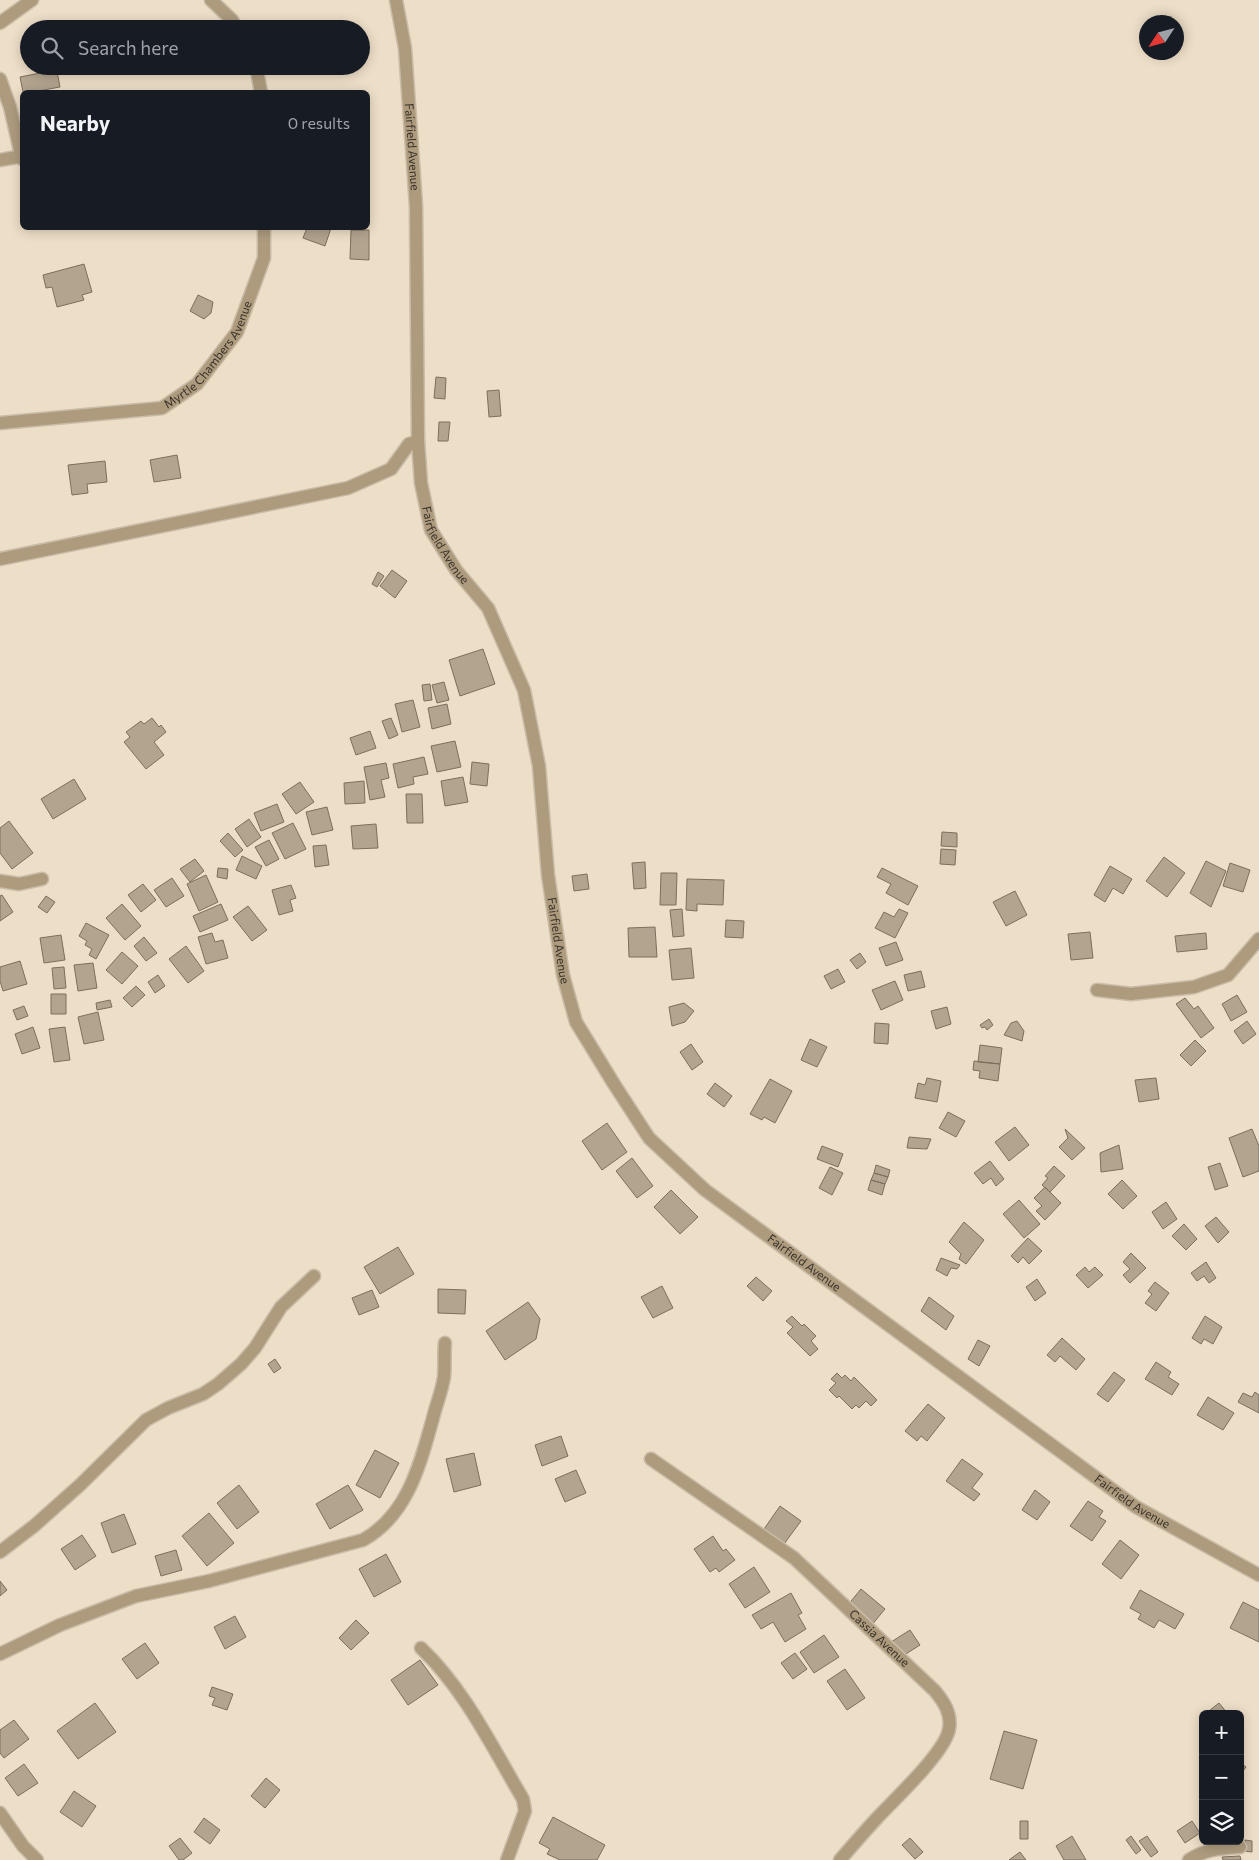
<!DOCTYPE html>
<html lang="en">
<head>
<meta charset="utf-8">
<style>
	body { margin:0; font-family:Commissioner,sans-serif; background:#20242c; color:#f1f3f6 }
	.controls { position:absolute; right:15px; bottom:15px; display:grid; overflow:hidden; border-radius:8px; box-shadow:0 2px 12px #0003 }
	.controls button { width:45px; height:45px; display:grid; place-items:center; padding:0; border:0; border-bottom:1px solid #363941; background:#171b24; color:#f1f3f6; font:25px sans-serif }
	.compass { position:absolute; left:1139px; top:15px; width:45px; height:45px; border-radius:50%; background:#171b24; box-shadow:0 2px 12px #0003; rotate:234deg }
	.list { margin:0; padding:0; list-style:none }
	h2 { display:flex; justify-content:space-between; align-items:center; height:65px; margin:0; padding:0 20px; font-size:21px }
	h2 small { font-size:16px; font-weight:400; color:#9ea1a6 }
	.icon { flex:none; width:28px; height:28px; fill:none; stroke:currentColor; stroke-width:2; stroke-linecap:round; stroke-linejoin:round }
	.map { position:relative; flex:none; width:1259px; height:1860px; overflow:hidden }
	.search { position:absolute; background:#171b24; box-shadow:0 2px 12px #0003; left:20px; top:20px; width:350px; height:55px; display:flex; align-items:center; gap:12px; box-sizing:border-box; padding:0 18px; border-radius:28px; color:#9ea1a6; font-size:19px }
	.panel { position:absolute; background:#171b24; box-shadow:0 2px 12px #0003; left:20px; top:90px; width:350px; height:140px; border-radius:8px }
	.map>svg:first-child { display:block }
	.building { fill:#b3a48f; stroke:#7d6f5b }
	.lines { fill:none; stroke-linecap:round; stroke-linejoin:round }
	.minor-casing { stroke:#c9bca8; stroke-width:15 }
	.tertiary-casing { stroke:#c9bca8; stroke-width:15 }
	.minor { stroke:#ae9b7e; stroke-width:12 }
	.tertiary { stroke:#ae9b7e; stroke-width:12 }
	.labels { text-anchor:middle; stroke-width:4; stroke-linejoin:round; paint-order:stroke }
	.street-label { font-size:12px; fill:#38322a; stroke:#fff }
</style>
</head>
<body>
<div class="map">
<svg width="1259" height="1860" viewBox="0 0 1259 1860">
	<rect width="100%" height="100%" fill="#eddec7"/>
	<path class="building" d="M99,21L100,29H72L71,25Z
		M38,66H56L60,87L33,92H23L20,77L40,73Z
		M77,66H104L78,70Z
		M307,228H331L325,246L303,238Z
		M351,230H369V260L350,259Z
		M84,264L92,292L82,295L84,300L57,307L52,287L46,288L43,275Z
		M198,295L213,302L211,313L204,319L190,311Z
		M436,377L446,378L445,399L434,398Z
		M499,390L501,416L489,417L487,391Z
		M439,422H450L448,441H438Z
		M177,455L181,478L154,482L150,460Z
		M105,461L107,482L87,484L88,493L72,495L68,465Z
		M392,570L407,581L395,598L380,586Z
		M378,572L384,576L377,587L372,584Z
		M483,649L495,684L460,696L449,660Z
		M444,682L449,700L437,703L432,685Z
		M430,684L432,700L424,701L422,685Z
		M413,700L420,727L402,732L395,704Z
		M447,704L451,724L432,729L428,708Z
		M152,718L159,727L161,725L166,732L154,742L164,755L146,769L124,742L130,737L126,732L141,721L144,724Z
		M391,718L398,735L389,739L382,721Z
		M370,731L376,748L356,755L350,738Z
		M455,741L461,767L437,772L431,746Z
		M424,757L428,774L413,777L414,784L398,788L393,764Z
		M472,762L489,764L487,786L470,784Z
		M386,763L389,778L381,780L385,797L370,800L364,767Z
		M463,777L468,802L445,806L441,781Z
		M74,779L86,799L53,819L41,799Z
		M364,781L365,803L345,804L344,783Z
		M300,782L314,802L296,814L282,794Z
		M406,794H422L423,823H407Z
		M277,804L284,822L261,831L254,813Z
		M327,807L333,830L312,835L306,812Z
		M249,819L261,837L247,847L235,829Z
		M9,821L33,853L12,869L0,853V828Z
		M293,823L306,849L285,859L272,833Z
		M376,824L378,848L353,849L351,826Z
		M942,832L957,833V847L941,846Z
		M228,833L243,850L235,857L220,841Z
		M269,840L279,859L266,866L255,847Z
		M326,845L329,865L315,867L313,846Z
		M941,849L956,850L955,865L940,864Z
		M242,856L262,866L256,879L236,870Z
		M1164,857L1185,873L1167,897L1146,881Z
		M195,859L204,871L190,882L180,869Z
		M1206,861L1226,871L1211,907L1190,893Z
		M645,862L646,888L634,889L632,863Z
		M1230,863L1250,870L1243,892L1223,886Z
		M1110,866L1132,879L1123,894L1113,888L1105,902L1094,895Z
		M218,868L228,869L227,879L217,877Z
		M882,868L918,886L908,905L886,893L891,884L877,877Z
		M661,873H677L676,905H660Z
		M587,874L589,889L574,891L572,876Z
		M206,875L218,902L199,911L187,884Z
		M172,878L184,896L166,907L154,890Z
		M687,879L724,880L723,905L697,904V911L686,910Z
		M143,884L156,900L141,912L128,895Z
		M291,885L296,898L290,900L293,911L279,915L272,890Z
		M1015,891L1027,915L1006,926L993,902Z
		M2,895L13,912L0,921V896Z
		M46,896L55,902L47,913L38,907Z
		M122,904L141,926L125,940L106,918Z
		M221,904L228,920L200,932L193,916Z
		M248,906L267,930L252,941L233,917Z
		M682,909L684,936L673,937L670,910Z
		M899,909L908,913L895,938L875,928L884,912L894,917Z
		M726,920L744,921L743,938L725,937Z
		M86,923L109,935L96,959L89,955L92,949L85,945L87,941L79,936Z
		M655,927L657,957H629L628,928Z
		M1090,932L1093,958L1071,960L1068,934Z
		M212,933L215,942L223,940L228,958L206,964L198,937Z
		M1206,933L1207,949L1177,952L1175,936Z
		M61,935L65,960L44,963L40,938Z
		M144,937L157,953L146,961L134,946Z
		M896,942L903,960L886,966L879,948Z
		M186,946L204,971L188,983L169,959Z
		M691,948L694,978L672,980L669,950Z
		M122,952L138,966L122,984L106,970Z
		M860,953L866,962L857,969L850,960Z
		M20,961L27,984L3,991L0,981V967Z
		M93,963L97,988L78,991L74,965Z
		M64,967L66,988L54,989L52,968Z
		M838,969L845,982L831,989L824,976Z
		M921,971L925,987L908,991L904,975Z
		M158,975L165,986L155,993L148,982Z
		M895,981L903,1000L881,1010L872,990Z
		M136,986L145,995L132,1007L123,998Z
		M51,994H66V1014H51Z
		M1237,995L1247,1012L1231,1021L1222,1004Z
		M1185,998L1194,1009L1198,1006L1214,1028L1201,1038L1176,1004Z
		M110,1000L112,1007L97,1010L96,1003Z
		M684,1003L694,1011L685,1022L672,1026L669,1007Z
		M24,1006L28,1016L17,1020L13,1010Z
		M947,1007L951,1024L936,1029L931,1011Z
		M98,1012L104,1040L84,1044L78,1017Z
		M989,1019L993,1025L987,1030L985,1027L982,1028L980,1025Z
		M1017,1021L1024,1031L1022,1041L1004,1035L1011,1023Z
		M1247,1021L1256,1034L1243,1044L1234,1031Z
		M875,1023L889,1024L888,1044L874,1043Z
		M33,1027L40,1048L22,1054L15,1034Z
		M65,1027L70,1060L54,1062L49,1029Z
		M810,1039L827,1047L817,1067L801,1060Z
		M1195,1040L1206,1051L1191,1066L1180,1055Z
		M691,1044L703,1062L692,1070L680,1052Z
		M980,1045L1002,1048L1000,1064L978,1062Z
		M974,1061L1000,1064L998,1081L979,1078L980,1071L973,1070Z
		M927,1078L941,1081L937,1102L915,1098L918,1083L925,1085Z
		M1156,1078L1159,1099L1139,1102L1135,1080Z
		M770,1079L792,1091L775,1123L764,1117L762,1120L750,1114Z
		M715,1083L732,1096L724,1107L707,1094Z
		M948,1112L965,1121L956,1137L939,1128Z
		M607,1123L627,1152L602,1170L582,1141Z
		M1015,1127L1029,1145L1009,1161L995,1142Z
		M1065,1129L1085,1148L1072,1160L1059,1147L1068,1138Z
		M1252,1129L1259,1146V1171L1243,1177L1229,1138Z
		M909,1137L931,1139L927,1149L907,1148Z
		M1119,1145L1123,1169L1101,1172L1100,1153Z
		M822,1146L843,1154L838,1167L817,1159Z
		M632,1158L653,1186L637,1198L616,1171Z
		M990,1161L1004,1179L996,1186L991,1178L983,1184L974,1173Z
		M1220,1163L1228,1186L1215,1190L1208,1167Z
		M876,1165L890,1170L888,1177L874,1173Z
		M1054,1166L1065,1176L1050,1192L1042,1185L1048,1178L1045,1176Z
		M830,1167L843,1173L832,1195L819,1188Z
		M874,1173L888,1177L885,1184L871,1180Z
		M871,1180L885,1184L882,1195L868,1190Z
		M1122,1180L1137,1196L1123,1209L1108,1194Z
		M1045,1187L1061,1203L1045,1220L1036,1211L1042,1206L1034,1198Z
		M671,1190L698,1217L680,1234L654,1207Z
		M1019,1200L1040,1224L1024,1238L1003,1214Z
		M1166,1202L1177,1219L1163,1229L1152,1212Z
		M1216,1217L1229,1232L1218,1243L1205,1226Z
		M964,1222L984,1240L966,1264L959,1259L961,1254L949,1242Z
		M1184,1224L1197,1239L1186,1250L1172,1236Z
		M1028,1238L1042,1251L1029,1264L1023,1257L1018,1263L1011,1256Z
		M398,1247L414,1274L380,1294L364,1267Z
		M1131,1253L1146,1268L1130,1283L1123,1275L1130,1269L1123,1262Z
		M941,1258L960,1265L957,1269L951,1268L947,1276L936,1270Z
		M1206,1262L1216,1278L1209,1283L1204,1276L1197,1281L1191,1273Z
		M1085,1267L1089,1272L1095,1267L1103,1275L1088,1288L1076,1275Z
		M756,1277L772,1291L763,1301L747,1286Z
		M1037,1279L1046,1293L1035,1301L1026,1287Z
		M1155,1282L1169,1293L1156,1311L1145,1303L1152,1294L1148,1291Z
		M662,1286L673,1308L653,1318L641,1297Z
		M438,1289L466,1290L465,1314L438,1313Z
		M372,1290L379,1307L359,1315L352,1298Z
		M929,1297L954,1316L946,1330L921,1311Z
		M528,1302L540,1319L536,1339L505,1360L486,1331Z
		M792,1316L802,1326L804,1324L816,1336L811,1341L818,1349L810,1356L787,1333L793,1327L786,1321Z
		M1205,1316L1222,1327L1213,1344L1204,1339L1201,1344L1192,1338Z
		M1062,1338L1085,1359L1076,1370L1060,1356L1055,1362L1047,1355Z
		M978,1340L990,1346L979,1366L968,1359Z
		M275,1359L281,1368L274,1373L268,1364Z
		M1156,1362L1171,1372L1168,1377L1179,1384L1172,1395L1145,1379Z
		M1114,1372L1125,1380L1108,1402L1097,1394Z
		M837,1373L842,1378L845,1375L851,1381L854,1377L877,1400L871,1406L866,1401L859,1408L856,1405L852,1409L839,1396L837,1398L829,1390L836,1383L831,1379Z
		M1255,1392L1259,1395V1413L1238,1402L1243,1393L1252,1397Z
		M1208,1397L1234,1413L1223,1430L1197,1415Z
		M928,1404L945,1418L927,1441L921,1436L917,1441L905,1431Z
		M561,1436L568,1456L542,1466L535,1445Z
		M375,1450L399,1463L380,1498L356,1485Z
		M474,1453L481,1485L454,1492L446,1459Z
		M962,1459L983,1474L972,1488L980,1494L974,1501L946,1481Z
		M576,1470L586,1493L565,1502L555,1479Z
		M239,1485L259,1512L237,1529L217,1503Z
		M348,1485L363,1510L330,1529L316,1504Z
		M1035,1490L1050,1502L1037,1520L1022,1510Z
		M1088,1501L1103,1511L1099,1517L1106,1521L1092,1541L1070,1526Z
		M780,1506L801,1521L784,1544L764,1529Z
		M209,1513L234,1543L207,1566L182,1536Z
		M124,1514L136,1544L112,1553L101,1523Z
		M82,1535L96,1556L75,1570L61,1549Z
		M713,1536L723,1551L726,1549L735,1560L719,1572L716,1568L710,1572L694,1549Z
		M1120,1540L1139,1555L1121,1579L1102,1564Z
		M176,1550L182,1570L161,1576L155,1556Z
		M386,1554L401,1582L374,1597L359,1569Z
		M754,1567L770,1592L745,1608L729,1584Z
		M0,1581L7,1590L0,1596Z
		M861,1589L885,1609L871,1626L847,1606Z
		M1140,1590L1184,1614L1175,1629L1159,1620L1154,1628L1138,1619L1141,1614L1130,1608Z
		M791,1593L802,1613L798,1615L806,1629L785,1642L773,1622L761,1629L752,1615Z
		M1243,1602L1259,1610V1642L1230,1628Z
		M235,1616L246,1637L225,1649L214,1627Z
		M356,1620L369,1633L351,1650L339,1638Z
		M910,1630L920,1645L901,1657L891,1642Z
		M824,1635L839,1657L814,1673L800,1652Z
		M145,1643L159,1663L137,1679L122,1659Z
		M795,1653L807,1669L793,1679L781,1663Z
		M420,1660L438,1685L408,1705L391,1680Z
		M845,1669L865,1698L847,1710L827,1681Z
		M212,1687L233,1694L227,1710L212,1705L215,1698L209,1696Z
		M95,1703L116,1732L78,1759L57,1731Z
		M1219,1703L1228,1714H1205Z
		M14,1720L29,1739L4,1758L0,1753V1730Z
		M1004,1731L1037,1740L1023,1789L990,1779Z
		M1240,1763L1246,1767L1241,1774L1240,1773Z
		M24,1764L38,1783L18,1796L5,1778Z
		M266,1778L280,1790L265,1808L251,1796Z
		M74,1791L96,1806L82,1827L60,1812Z
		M553,1817L605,1845L597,1860H560L547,1854L550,1849L539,1843Z
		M204,1818L220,1830L210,1844L194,1832Z
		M1020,1821H1028V1839H1020Z
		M1192,1821L1200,1833L1185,1843L1177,1831Z
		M1072,1836L1086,1860H1064L1056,1846Z
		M1131,1836L1141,1850L1136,1854L1126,1840Z
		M1147,1836L1158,1852L1151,1857L1139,1841Z
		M180,1838L192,1853L183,1860H179L169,1846Z
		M910,1838L923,1852L915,1859L902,1845Z
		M1245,1840L1252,1841V1852L1244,1851Z
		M1020,1852L1026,1860H1009Z
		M1240,1856L1241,1860H1223L1222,1857Z"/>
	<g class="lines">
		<defs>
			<g id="minor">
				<path d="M211,0L232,20L237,29"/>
				<path d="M0,23L32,0"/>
				<path d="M256,66L261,92"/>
				<path d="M0,79L10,107L22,159"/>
				<path d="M0,160L22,156"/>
				<path id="s1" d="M0,423L162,408L197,384L237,332L264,258V228"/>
				<path d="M0,559L348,488L391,469L409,444L418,441"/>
				<path d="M0,881L19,884L42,879"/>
				<path d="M1097,990L1131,994L1194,987L1228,975L1259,939"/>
				<path id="s2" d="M651,1459L794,1558L935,1691C944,1702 952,1714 949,1729C946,1751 895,1799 878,1817C865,1831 852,1846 840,1860"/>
				<path d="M0,1552L34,1526L80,1485L146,1420L168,1408L203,1394L218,1384L241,1364L255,1348L281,1307L314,1276"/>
				<path d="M421,1648C465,1690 492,1747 523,1799L525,1811L507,1860"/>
				<path d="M0,1654L60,1625L136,1596L209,1581L363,1540C408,1515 420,1464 433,1418C436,1405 442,1391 444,1377C445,1366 444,1354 445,1343"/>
				<path d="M0,1813L23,1846L37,1860"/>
				<path d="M1189,1860C1205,1849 1222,1848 1240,1847"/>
			</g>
			<g id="tertiary">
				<path id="s3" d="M396,0L405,48L416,206L418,441L421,483L431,530L456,570L488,608L524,690L539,766L548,875L563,975L576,1022L614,1084L649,1138L705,1190L1136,1507L1259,1575"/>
			</g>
		</defs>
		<use href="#minor" class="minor-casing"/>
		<use href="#tertiary" class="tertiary-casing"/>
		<use href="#minor" class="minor"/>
		<use href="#tertiary" class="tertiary"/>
	</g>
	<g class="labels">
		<g class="street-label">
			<text dy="4" stroke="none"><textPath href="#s3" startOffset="148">Fairfield Avenue</textPath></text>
			<text dy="4" stroke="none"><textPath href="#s1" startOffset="235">Myrtle Chambers Avenue</textPath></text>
			<text dy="4" stroke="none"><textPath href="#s3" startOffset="552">Fairfield Avenue</textPath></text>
			<text dy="4" stroke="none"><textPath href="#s3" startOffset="972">Fairfield Avenue</textPath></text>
			<text dy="4" stroke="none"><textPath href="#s3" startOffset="1392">Fairfield Avenue</textPath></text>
			<text dy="4" stroke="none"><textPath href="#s3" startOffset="1798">Fairfield Avenue</textPath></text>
			<text dy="4" stroke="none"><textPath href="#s2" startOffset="291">Cassia Avenue</textPath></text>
		</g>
	</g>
</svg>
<div class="controls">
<button>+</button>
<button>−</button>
<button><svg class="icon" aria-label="layers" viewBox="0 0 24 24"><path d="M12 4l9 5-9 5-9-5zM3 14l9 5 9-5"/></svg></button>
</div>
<svg class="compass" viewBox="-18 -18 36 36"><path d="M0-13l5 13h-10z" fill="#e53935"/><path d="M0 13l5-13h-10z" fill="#9ea1a6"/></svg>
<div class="search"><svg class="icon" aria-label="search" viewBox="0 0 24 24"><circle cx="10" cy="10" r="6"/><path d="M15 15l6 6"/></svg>Search here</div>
<section class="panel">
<h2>Nearby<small>0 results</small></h2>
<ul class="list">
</ul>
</section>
</div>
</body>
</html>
